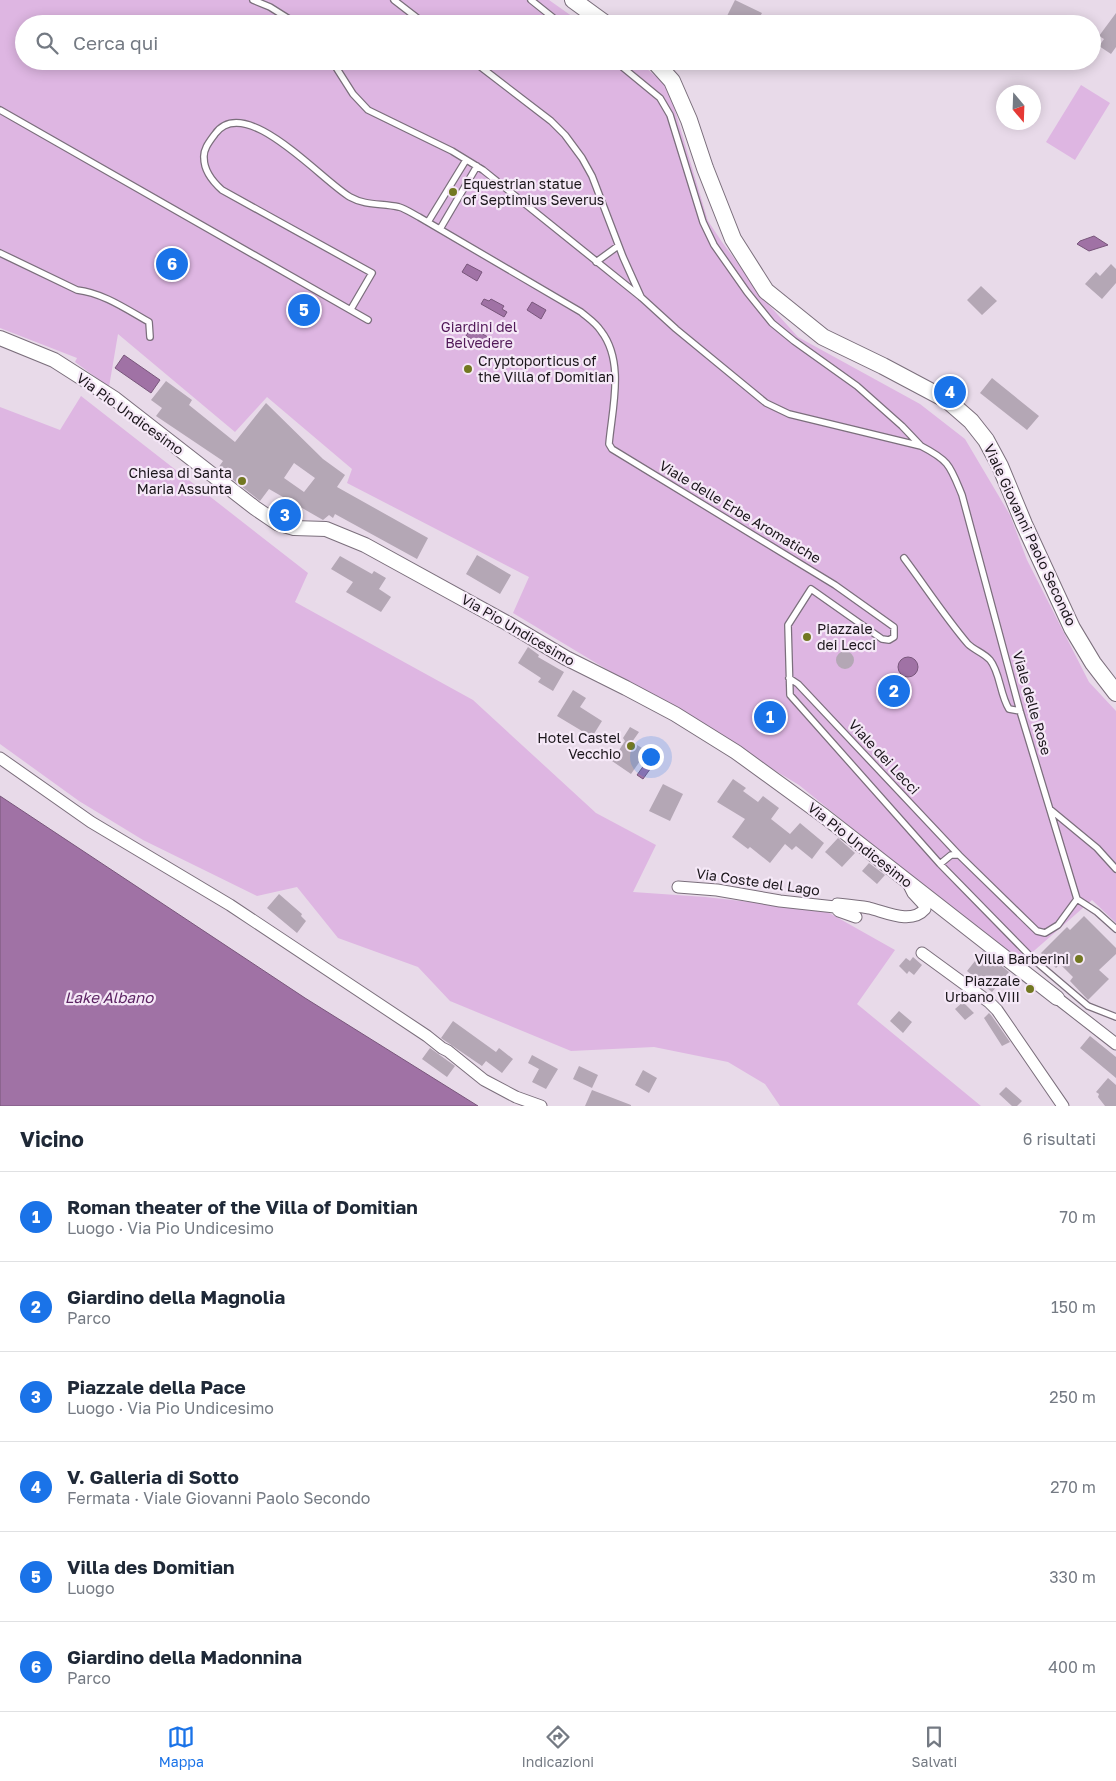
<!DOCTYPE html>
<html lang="it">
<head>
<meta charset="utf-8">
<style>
	body { margin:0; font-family:"Golos Text",sans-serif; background:#f2f2f3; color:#1f2937 }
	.compass { position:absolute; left:996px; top:85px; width:45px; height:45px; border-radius:50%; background:#fff; box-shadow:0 2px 12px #0003; rotate:161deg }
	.you { position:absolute; left:650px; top:756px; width:18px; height:18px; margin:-12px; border:4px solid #fff; border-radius:50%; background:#1a73e8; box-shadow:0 0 0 8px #1a73e833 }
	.badge { display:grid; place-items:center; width:32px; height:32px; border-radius:50%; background:#1a73e8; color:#fff; font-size:16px; font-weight:700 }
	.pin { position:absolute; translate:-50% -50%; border:2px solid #fff; box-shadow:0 1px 5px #0006 }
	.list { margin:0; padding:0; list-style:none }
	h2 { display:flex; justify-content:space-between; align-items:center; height:65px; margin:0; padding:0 20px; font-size:21px }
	h2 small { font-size:16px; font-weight:400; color:#747a83 }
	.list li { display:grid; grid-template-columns:32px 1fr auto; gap:15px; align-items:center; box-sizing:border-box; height:90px; padding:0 20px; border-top:1px solid #e0e1e3 }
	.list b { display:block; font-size:19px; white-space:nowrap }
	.list p { margin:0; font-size:16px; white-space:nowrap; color:#747a83 }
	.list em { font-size:16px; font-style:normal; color:#747a83 }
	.icon { flex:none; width:28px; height:28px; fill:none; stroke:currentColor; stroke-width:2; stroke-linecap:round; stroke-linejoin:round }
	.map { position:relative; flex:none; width:1116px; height:1106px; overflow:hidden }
	.search { position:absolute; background:#fff; box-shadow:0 2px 12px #0003; left:15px; right:15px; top:15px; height:55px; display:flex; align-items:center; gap:12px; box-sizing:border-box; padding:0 18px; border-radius:28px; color:#747a83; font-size:19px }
	.sheet { height:605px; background:#fff }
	nav { display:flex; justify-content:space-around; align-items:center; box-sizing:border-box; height:70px; border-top:1px solid #e0e1e3; background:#fff; font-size:14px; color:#747a83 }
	nav a { display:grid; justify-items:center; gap:2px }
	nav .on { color:#1a73e8 }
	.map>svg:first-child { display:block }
	.green { fill:#deb6e2 }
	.water { fill:#a072a5; stroke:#78567b }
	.building { fill:#b4a7b5; fill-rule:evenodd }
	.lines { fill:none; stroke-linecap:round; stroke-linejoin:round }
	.service-casing { stroke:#7b6f7c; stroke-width:8 }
	.minor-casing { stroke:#7b6f7c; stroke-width:13 }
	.tertiary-casing { stroke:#7b6f7c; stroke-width:16 }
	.secondary-casing { stroke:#7b6f7c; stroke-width:18 }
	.service { stroke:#fff; stroke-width:5.5 }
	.minor { stroke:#fff; stroke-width:11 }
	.tertiary { stroke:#fff; stroke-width:14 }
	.secondary { stroke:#fff; stroke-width:16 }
	.poi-dot { fill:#727821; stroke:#f5e8f7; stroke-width:2 }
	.labels { text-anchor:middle; stroke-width:4.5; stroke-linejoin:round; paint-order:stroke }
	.poi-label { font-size:14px; fill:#1a151a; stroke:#f5e8f7; text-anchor:end }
	.park-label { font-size:14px; fill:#511858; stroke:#f5e8f7 }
	.street-label { font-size:14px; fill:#1a151a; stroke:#f5e8f7 }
	.water-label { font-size:15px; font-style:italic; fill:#5c2363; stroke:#f5e8f7 }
</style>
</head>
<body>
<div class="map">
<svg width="1116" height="1106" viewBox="0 0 1116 1106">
	<rect width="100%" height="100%" fill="#e8dae9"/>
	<path class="green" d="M0,0H549L583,24H24V61H638L668,87L708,221L722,242L769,305L798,337L920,404L965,439L1010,515L1027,560L1089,682L1116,711V923L1092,900L1019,964L799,785L513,613L529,577L347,483L352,469L267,397L235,432L118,334L109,387L75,362L77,358L0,328Z
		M1081,85L1110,103L1075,160L1046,142Z
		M81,396L308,573L295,602L473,700L596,813L656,845L633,892L705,897L824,910L895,950L857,1004L981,1106H780L765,1084L728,1062L654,1047L571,1051L450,1001L418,967L338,938L297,887L257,896L143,840L79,801L0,744V407L60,430Z"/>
	<path class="water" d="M1094,236L1108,245L1089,251L1077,244L1080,241Z
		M167,253L183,262L177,272L161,263Z
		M467,264L482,272L477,281L462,272Z
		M484,299L489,301L491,299L504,306L502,309L507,312L504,317L481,304Z
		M532,302L546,310L541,319L527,310Z
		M471,328L488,337L483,345L466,336Z
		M124,355L160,380L151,393L115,368Z
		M898 667a10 10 0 1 1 20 0a10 10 0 1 1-20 0Z
		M647,761L653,765L643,779L637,775Z
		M0,796L305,998L478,1106H0Z"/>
	<path class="building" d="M735,0L762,13L756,24H723Z
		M1116,13V47L1111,54L1099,46L1104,39L1099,36Z
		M1111,264L1116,269V283L1102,299L1085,284L1096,272L1100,276Z
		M981,286L997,301L982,315L967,300Z
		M992,378L1039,416L1027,430L980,393Z
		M166,381L192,400L189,405L235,442L266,403L323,459L345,475L337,487L428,538L417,559L335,514L333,518L329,515L323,520L269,489L260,501L218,468L223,461L156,416L162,408L151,400ZM294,463L315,478L304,492L284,478Z
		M477,555L511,575L500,594L466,574Z
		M340,556L372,574L374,571L386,578L379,589L391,597L381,612L346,592L353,582L331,569Z
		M528,647L539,655L538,657L564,672L553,691L538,682L541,678L518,663Z
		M836 660a9 9 0 1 1 18 0a9 9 0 1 1-18 0Z
		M573,690L586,698L580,707L602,721L592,737L557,716Z
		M630,727L639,732L632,742L647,751L631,774L612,761L625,741L623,738Z
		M733,779L746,788L743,791L758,802L763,796L779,808L771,819L790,834L800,823L824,843L812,859L796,846L792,850L785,844L770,863L750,847L748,849L732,837L745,819L717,802Z
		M663,784L683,794L670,821L649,811Z
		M838,838L855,853L842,867L825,852Z
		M869,863L885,875L877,884L862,871Z
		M279,894L302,914L301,916L306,921L297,933L267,908Z
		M1084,916L1116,948V954L1099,970L1109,979L1088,1000L1070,981L1073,977L1060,964L1056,968L1041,953L1067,927L1070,930Z
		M983,951L1009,972L992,992L967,971Z
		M913,957L922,965L914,975L909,971L907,974L899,966L906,958L910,961Z
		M963,1002L974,1013L965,1020L955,1009Z
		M899,1011L912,1022L903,1033L890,1021Z
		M989,1013L991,1015L1010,1042L1002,1046L984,1018Z
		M453,1021L496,1052L499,1048L513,1059L502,1073L486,1061L482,1066L441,1038Z
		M1090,1036L1116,1057V1078L1080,1048Z
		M430,1048L455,1066L447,1077L422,1059Z
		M532,1055L558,1069L546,1089L532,1082L539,1069L528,1063Z
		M579,1066L598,1075L592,1088L573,1079Z
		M643,1070L657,1078L649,1093L635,1085Z
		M1108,1078L1116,1085V1106H1105L1098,1097L1099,1094L1096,1092Z
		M1006,1087L1022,1101L1017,1106H1012L999,1094Z
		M592,1090L631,1105V1106H585Z"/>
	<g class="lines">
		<defs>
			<path id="service" d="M253,0L270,7L297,24
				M394,0L425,24
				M531,0L561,24
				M332,61L353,94L368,110L452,151L483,170L642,298L676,329L766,403L789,414L921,446C950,461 950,466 962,495L1020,711L1077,899L1097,912L1116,929
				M473,61L551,121L565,135L582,158L592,176L623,257L641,297
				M615,61L660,98L670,115L703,222L714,245L747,292L772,323L794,341L857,386L902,426L921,446
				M0,110L368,320
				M428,222L466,160
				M440,229L477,166
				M0,253L77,290C103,293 126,309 149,322L150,337
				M596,262L618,246
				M351,309L372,273L222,190C212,181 204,171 204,158C203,149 210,141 215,134C245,92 322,181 350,197C366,206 382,203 399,207C406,209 413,214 419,217L581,312C588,318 596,323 601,331C625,362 612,409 609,444L612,449L835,585L894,627V637L889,640L882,639L811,589L788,625L790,695L940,864L1034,960L1088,1006L1116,1017
				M904,558C925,586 945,617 968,644C974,650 984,653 990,660C1000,672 1000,695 1009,709L1020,711
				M789,678L798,684L959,855
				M1051,810L1097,848L1116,869
				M940,864L951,855H959L1037,931L1045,933L1058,925L1077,899"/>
			<path id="minor" d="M0,758L91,822L230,905L427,1036L442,1048L448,1051L484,1080L516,1097L541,1106
				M678,887L717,890L780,901L835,907
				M856,917L839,911L835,907L837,904C847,905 858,906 869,908C886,912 911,925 925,909V906L913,893L908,883
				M922,953L989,1002L997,1010L1063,1106
				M1057,998L1116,1044"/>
			<path id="tertiary" d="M0,338L54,360L115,399L255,508L277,523L294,528L326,529L365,545L507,623L566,658L626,688L675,714L736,752L824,816L1057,998"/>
			<path id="secondary" d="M573,0L606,24
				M654,61L672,81L689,120L705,168L733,239L766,291L823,337L883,366L947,400L971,421L986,440L1000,466L1024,524L1072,628L1093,663L1116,693"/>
		</defs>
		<use href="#service" class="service-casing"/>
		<use href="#minor" class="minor-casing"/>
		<use href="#tertiary" class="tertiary-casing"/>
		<use href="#secondary" class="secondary-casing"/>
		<use href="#service" class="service"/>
		<use href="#minor" class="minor"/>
		<use href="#tertiary" class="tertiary"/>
		<use href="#secondary" class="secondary"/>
	</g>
	<g class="poi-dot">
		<circle cx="453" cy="192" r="5"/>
		<circle cx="468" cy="369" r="5"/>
		<circle cx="242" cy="481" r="5"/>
		<circle cx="807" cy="637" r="5"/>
		<circle cx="631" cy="746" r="5"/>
		<circle cx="1079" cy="959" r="5"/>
		<circle cx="1030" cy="989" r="5"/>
	</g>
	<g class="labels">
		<g class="poi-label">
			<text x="463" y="189" text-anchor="start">Equestrian statue<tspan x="463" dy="16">of Septimius Severus</tspan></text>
			<text x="478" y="366" text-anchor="start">Cryptoporticus of<tspan x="478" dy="16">the Villa of Domitian</tspan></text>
			<text x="232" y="478">Chiesa di Santa<tspan x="232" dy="16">Maria Assunta</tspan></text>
			<text x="817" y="634" text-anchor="start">Piazzale<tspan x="817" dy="16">dei Lecci</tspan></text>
			<text x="621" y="743">Hotel Castel<tspan x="621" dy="16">Vecchio</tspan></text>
			<text x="1069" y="964">Villa Barberini</text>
			<text x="1020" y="986">Piazzale<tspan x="1020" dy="16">Urbano VIII</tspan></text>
		</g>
		<g class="park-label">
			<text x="479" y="332">Giardini del<tspan x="479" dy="16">Belvedere</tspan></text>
		</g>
		<g class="street-label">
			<text transform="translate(130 414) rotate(36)" y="5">Via Pio Undicesimo</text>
			<text transform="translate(740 512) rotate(31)" y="5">Viale delle Erbe Aromatiche</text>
			<text transform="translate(1030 535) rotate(65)" y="5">Viale Giovanni Paolo Secondo</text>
			<text transform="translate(518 630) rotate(30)" y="5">Via Pio Undicesimo</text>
			<text transform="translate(1032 703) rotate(74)" y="5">Viale delle Rose</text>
			<text transform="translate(884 757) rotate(47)" y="5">Viale dei Lecci</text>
			<text transform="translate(860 845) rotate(38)" y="5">Via Pio Undicesimo</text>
			<text transform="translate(758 882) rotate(8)" y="5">Via Coste del Lago</text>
		</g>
		<g class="water-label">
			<text x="109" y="1003">Lake Albano</text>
		</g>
	</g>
</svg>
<svg class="compass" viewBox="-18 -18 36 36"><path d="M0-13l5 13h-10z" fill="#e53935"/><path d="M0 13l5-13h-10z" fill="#747a83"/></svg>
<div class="you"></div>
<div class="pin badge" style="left:770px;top:717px">1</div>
<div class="pin badge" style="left:894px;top:691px">2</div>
<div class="pin badge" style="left:285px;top:515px">3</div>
<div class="pin badge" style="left:950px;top:392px">4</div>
<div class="pin badge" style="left:304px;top:310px">5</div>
<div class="pin badge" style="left:172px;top:264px">6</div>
<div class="search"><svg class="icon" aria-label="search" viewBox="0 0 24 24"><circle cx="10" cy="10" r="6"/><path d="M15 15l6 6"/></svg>Cerca qui</div>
</div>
<section class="sheet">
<h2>Vicino<small>6 risultati</small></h2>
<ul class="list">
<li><span class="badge">1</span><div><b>Roman theater of the Villa of Domitian</b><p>Luogo · Via Pio Undicesimo</p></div><em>70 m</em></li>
<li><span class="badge">2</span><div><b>Giardino della Magnolia</b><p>Parco</p></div><em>150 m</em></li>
<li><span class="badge">3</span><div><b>Piazzale della Pace</b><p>Luogo · Via Pio Undicesimo</p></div><em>250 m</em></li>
<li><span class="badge">4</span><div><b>V. Galleria di Sotto</b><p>Fermata · Viale Giovanni Paolo Secondo</p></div><em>270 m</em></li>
<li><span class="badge">5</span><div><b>Villa des Domitian</b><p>Luogo</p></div><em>330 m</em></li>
<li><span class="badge">6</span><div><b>Giardino della Madonnina</b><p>Parco</p></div><em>400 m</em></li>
</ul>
</section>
<nav>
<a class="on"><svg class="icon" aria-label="map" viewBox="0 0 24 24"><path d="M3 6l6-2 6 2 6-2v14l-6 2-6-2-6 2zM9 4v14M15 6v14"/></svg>Mappa</a>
<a><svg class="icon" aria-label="directions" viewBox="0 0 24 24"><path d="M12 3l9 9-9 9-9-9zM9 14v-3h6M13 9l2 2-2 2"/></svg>Indicazioni</a>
<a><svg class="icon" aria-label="saved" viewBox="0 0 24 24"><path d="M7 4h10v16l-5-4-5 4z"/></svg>Salvati</a>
</nav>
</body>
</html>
